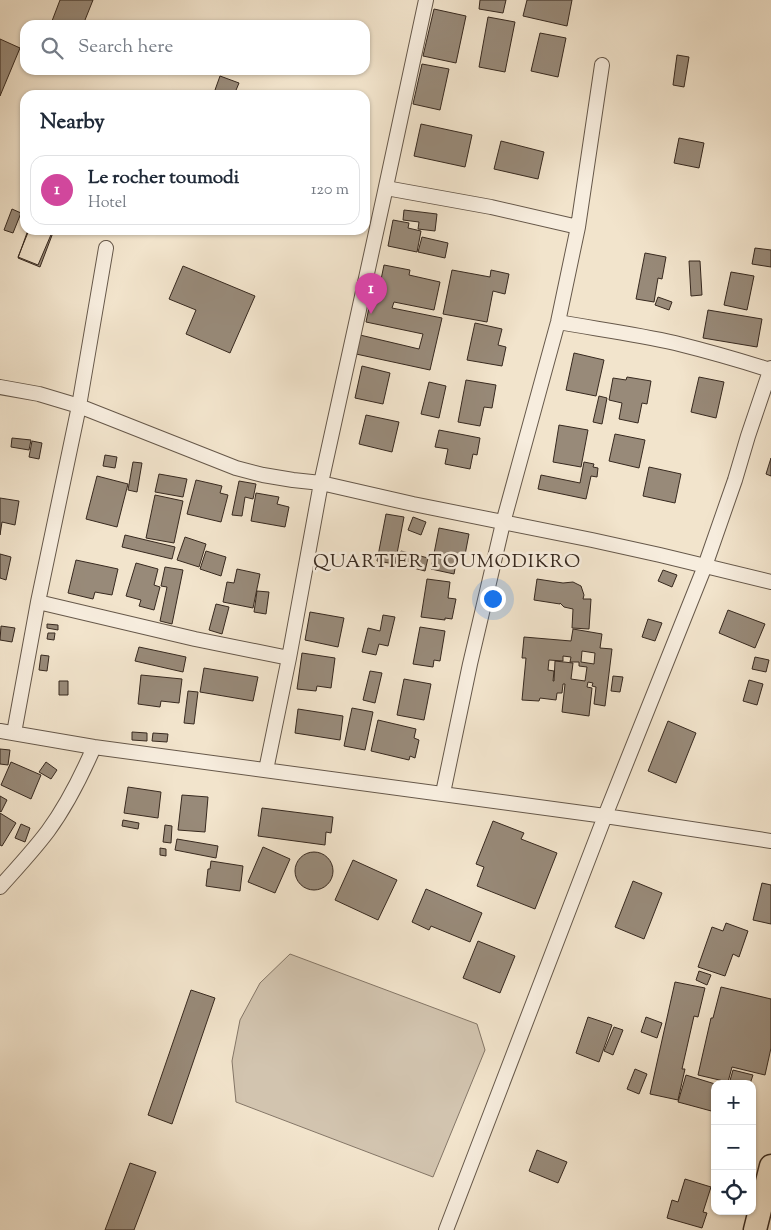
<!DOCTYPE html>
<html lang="en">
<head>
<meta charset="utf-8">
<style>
	body { margin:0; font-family:"Sorts Mill Goudy",serif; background:#f6f6f7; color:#1f2937 }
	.controls { position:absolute; right:15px; bottom:15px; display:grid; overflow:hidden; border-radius:10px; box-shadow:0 1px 4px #0004 }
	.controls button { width:45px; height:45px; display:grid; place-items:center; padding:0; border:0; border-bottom:1px solid #e0e1e3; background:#fff; color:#1f2937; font:25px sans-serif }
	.you { position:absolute; left:492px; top:598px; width:18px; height:18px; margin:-12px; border:4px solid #fff; border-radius:50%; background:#1a73e8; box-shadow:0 0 0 8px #1a73e833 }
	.badge { display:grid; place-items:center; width:32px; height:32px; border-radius:50%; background:#d93025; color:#fff; font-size:16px; font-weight:700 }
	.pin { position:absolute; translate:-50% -41px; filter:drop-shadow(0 1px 2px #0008) }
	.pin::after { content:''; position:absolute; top:26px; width:18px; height:15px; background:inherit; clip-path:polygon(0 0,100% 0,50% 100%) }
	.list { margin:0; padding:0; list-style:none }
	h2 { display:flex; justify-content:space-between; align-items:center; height:65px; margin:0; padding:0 20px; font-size:21px }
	h2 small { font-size:16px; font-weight:400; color:#747a83 }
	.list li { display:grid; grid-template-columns:32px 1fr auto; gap:15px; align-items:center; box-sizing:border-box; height:70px; margin:0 10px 10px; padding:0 10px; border:1px solid #e0e1e3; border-radius:15px }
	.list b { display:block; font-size:19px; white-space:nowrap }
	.list p { margin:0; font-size:16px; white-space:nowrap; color:#747a83 }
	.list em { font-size:16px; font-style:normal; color:#747a83 }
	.icon { flex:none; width:28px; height:28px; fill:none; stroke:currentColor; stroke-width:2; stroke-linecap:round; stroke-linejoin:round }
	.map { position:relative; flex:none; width:771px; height:1230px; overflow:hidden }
	.search { position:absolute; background:#fff; box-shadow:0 1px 4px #0004; left:20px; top:20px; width:350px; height:55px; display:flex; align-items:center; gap:12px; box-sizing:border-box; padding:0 18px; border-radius:15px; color:#747a83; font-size:19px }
	.panel { position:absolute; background:#fff; box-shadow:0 1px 4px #0004; left:20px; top:90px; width:350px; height:145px; border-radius:15px }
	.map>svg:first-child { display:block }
	.green { fill:#d2c4af; stroke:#847667 }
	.building { fill:#988a79; stroke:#37291f; fill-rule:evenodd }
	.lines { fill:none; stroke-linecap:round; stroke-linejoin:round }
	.minor-casing { stroke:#66584a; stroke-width:16 }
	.primary-casing { stroke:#37291f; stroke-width:25 }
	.minor { stroke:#f7edde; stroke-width:14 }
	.primary { stroke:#f2e4cc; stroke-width:22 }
	.labels { text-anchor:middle; stroke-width:5; stroke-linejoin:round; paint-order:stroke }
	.neighbourhood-label { font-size:19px; letter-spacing:1px; fill:#37291f; stroke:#f7edde }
</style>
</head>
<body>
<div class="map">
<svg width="771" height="1230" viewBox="0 0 771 1230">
	<rect width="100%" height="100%" fill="#f2e4cc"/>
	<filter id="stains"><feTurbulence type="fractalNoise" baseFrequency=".004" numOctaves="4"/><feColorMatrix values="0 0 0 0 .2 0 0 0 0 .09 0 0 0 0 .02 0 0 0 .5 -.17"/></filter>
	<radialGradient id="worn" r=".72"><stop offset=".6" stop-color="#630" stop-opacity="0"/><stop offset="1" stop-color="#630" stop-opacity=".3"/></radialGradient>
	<path class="green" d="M290,954L477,1024L485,1050L433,1177L236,1102L232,1061L240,1020L260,983Z"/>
	<path class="building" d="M60,0H93L83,25H62L52,21Z
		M480,0H506L503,13L479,9Z
		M527,0H572L567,26L523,16Z
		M434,9L466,16L456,63L423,56Z
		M488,17L515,22L505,72L479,67Z
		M540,33L566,38L558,77L531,71Z
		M0,39L20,48L0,96Z
		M677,55L689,57L684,87L673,85Z
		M422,64L449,69L440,110L413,104Z
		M220,76L239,83L234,95H228L215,90Z
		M421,124L472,135L465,167L414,156Z
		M679,138L704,143L699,168L674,163Z
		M501,141L544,152L538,179L494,169Z
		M12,209L21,213L13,233L4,230Z
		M404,210L437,214L435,231L418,229L419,222L403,220Z
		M393,220L409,223L408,228L421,231L417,252L388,246Z
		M28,230H54L40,267L18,258Z
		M29,230H53L38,265L18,257Z
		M422,237L448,243L445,258L418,252Z
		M755,248L771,250V267L752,264Z
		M645,253L666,257L662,279L658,278L654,302L636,299Z
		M689,261H700L702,295L691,296Z
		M384,265L410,270L409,275L440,282L434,310L394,302L392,308L442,318L430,370L356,354L360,335L419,349L423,334L366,322L370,303L376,304Z
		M183,266L255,296L230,353L186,334L196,310L169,299Z
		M452,270L490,277L491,270L509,274L505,294L493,291L487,322L443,314Z
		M731,272L754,276L747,310L724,305Z
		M658,297L672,302L669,310L655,305Z
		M708,310L762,319L757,347L703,338Z
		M475,323L502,329L498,345L506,347L502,366L467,360Z
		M574,353L604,360L596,396L566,390Z
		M362,366L390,373L383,404L355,398Z
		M627,377L651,381L647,404L642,403L638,423L619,419L622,403L609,400L613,378L626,380Z
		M699,377L724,382L716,418L691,412Z
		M466,380L496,385L492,408L484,407L480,426L458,422Z
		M429,382L446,386L439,418L421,414Z
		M599,396L607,398L602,424L593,422Z
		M366,415L399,422L392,452L359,444Z
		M559,425L588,430L581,467L553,462Z
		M439,430L480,438L477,455L473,454L470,469L445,464L448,449L435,447Z
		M615,434L645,440L639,468L609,461Z
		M12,438L31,440L29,450L11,447Z
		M32,441L42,443L39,459L29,457Z
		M105,455L117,457L115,468L103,466Z
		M771,458V476L766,474Z
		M133,462L142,463L137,492L128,490Z
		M584,462L594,464L593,467L598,468L597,477L591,476L586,499L538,489L541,475L580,483Z
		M649,467L681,474L675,503L643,496Z
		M159,474L187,479L183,497L155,492Z
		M97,476L128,484L117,527L86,519Z
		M196,480L222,486L220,493L228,495L221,522L187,514Z
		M239,481L256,484L253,499L245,497L242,516L232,515Z
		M256,493L279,497L277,504L289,507L285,527L251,521Z
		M155,495L183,501L174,543L146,538Z
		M0,498L19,501L15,525L2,522L0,535Z
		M386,514L404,517L395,564L377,561Z
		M413,517L426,522L421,535L408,530Z
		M439,528L469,534L464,560L457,558L454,574L431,569Z
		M125,535L175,547L172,559L122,547Z
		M185,537L206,544L199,567L177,560Z
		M206,551L226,557L221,576L200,569Z
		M401,551L428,558L425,571L398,564Z
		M0,554L11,557L6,580L0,578Z
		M76,560L118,569L112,595L95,592L93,599L68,593Z
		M136,563L158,569L154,585L160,587L154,610L139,606L141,600L126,596Z
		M165,567L183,570L172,624L160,621L167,587L161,586Z
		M237,569L260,574L253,608L223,602L227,582L234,583Z
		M663,570L677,575L672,587L658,581Z
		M427,579L450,582L448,598L456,599L452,619L445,618V620L421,617Z
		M537,579L563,583L573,582L581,586L584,595L583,599H591L589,629L572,628L573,609L564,607L560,603V604L534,600Z
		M257,591L269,592L266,614L254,612Z
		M216,604L229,607L222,634L209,630Z
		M728,610L765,624L755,648L719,633Z
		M310,612L344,618L338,647L305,640Z
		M383,615L395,617L388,646L379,644L376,655L362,652L368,628L380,631Z
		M648,619L662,623L655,641L642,637Z
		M47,624L58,625V630L47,628Z
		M1,626L15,628L12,642L0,640Z
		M420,627L445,631L440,661L434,660L433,667L413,664Z
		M573,629L602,634L600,648L612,649L605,706L594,704L596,687L592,686L593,683L588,682L587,687L592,688L589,716L562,712L565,684H563L562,693H557L556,700L540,698L539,701L522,700L526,658H522L524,637L571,641ZM582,651L595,653L594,664L581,662ZM563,656L571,657L570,662H579V666L587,667L585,681L571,679L573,663L555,661L554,681H553L554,671L548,670L549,660L563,661Z
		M48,633H55L54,640L47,639Z
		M139,647L186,657L183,672L135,661Z
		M302,653L335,658L331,688L317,686L316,691L297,689Z
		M41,655L49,656L47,671L39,670Z
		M755,657L769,660L766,672L752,669Z
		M204,668L258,677L253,701L200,692Z
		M370,671L382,673L375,703L363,700Z
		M141,675L182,679L179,703L161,701L160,707L138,704Z
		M613,676L623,677L620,692L611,691Z
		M404,679L431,684L424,720L397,715Z
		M749,680L763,684L757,705L743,701Z
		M59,681H68V695H59Z
		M188,691L198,692L194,724L184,723Z
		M352,708L373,712L365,750L344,746Z
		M298,709L343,716L340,740L295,733Z
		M378,720L416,729L414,738L419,740L415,758L410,756L409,760L371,751Z
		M668,721L696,733L676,783L648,771Z
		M132,732L147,733V741L132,740Z
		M153,733L168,734L167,742L152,741Z
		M0,749L10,750L8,765L0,764Z
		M11,762L41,775L31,799L1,785Z
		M46,762L57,770L51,779L39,772Z
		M128,787L161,792L158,818L124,813Z
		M182,795L208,797L205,832L178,830Z
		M0,796L7,800L1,812L0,811Z
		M262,808L333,817L331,833L326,832L325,845L258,836Z
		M0,813L16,823L2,846L0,845Z
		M123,820L139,823L138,829L122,826Z
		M493,821L524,833L521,839L557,853L535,909L477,886L484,867L476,864Z
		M21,824L30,828L25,842L15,838Z
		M165,825L172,826L171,843L163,842Z
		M177,839L218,846L216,858L175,850Z
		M263,847L290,859L275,893L248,882Z
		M160,848L166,849V856L160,855Z
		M295 871a19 19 0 1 1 38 0a19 19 0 1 1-38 0Z
		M353,860L397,880L378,920L335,900Z
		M211,861L243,866L240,891L206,886L208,869H210Z
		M633,881L662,893L644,939L615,927Z
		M762,883L771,885V924L753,920Z
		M426,889L482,913L470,942L431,926L429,930L412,922Z
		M726,923L748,931L739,957L733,954L725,976L698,967L712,927L723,931Z
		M478,941L515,956L500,993L463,978Z
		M699,971L711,975L707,985L696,980Z
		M675,982L705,988L698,1017L694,1016L682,1069H685L678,1100L650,1094Z
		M721,987L771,999V1048L765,1075L732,1067L728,1082L698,1075L711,1018H713Z
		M191,990L215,998L172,1124L148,1115Z
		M588,1017L612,1025L599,1062L576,1053Z
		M646,1017L662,1023L657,1038L641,1032Z
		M614,1027L623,1030L613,1055L604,1051Z
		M635,1069L647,1074L639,1094L627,1089Z
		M733,1070L753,1075L750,1084H729Z
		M686,1075L715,1084V1112L678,1102Z
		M537,1150L567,1162L558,1183L529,1171Z
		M130,1163L156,1172L134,1230H105Z
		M685,1179L711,1187L703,1212L707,1213L702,1228L667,1218L672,1200L678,1202Z"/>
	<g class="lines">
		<defs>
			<path id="minor" d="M386,188L491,207L578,227
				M558,322C597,329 636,334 675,343C707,351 739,360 770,370
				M0,387L39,394L79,406L236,468L263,475L293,480L321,483L413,504L592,540L660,555L771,582
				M38,602L195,639L289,658
				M0,731L94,747L605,816L771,841
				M14,733L38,602L79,406L106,248
				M266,770L289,658L321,483L384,196L426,0
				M443,793L470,664L503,523L558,322L578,227L602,65
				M0,887C16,869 33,851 48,831C67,805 81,777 94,747
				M446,1230L605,816L705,566L735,480L748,436L771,368"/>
			<path id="primary" d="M755,1230L771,1166"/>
		</defs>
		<use href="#minor" class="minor-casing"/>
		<use href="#primary" class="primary-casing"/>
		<use href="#minor" class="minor"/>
		<use href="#primary" class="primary"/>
	</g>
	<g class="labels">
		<g class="neighbourhood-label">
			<text x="447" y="567">QUARTIER TOUMODIKRO</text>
		</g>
	</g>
	<rect width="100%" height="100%" filter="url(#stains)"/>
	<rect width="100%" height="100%" fill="url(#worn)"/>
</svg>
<div class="controls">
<button>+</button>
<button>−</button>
<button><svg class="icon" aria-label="locate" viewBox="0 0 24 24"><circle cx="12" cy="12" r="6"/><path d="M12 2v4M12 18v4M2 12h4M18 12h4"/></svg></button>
</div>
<div class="you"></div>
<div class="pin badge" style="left:371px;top:314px;background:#d1479c">1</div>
<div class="search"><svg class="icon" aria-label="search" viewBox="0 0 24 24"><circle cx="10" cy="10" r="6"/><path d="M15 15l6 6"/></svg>Search here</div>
<section class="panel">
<h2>Nearby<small></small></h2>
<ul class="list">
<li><span class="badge" style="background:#d1479c">1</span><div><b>Le rocher toumodi</b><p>Hotel</p></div><em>120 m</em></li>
</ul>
</section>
</div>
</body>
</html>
